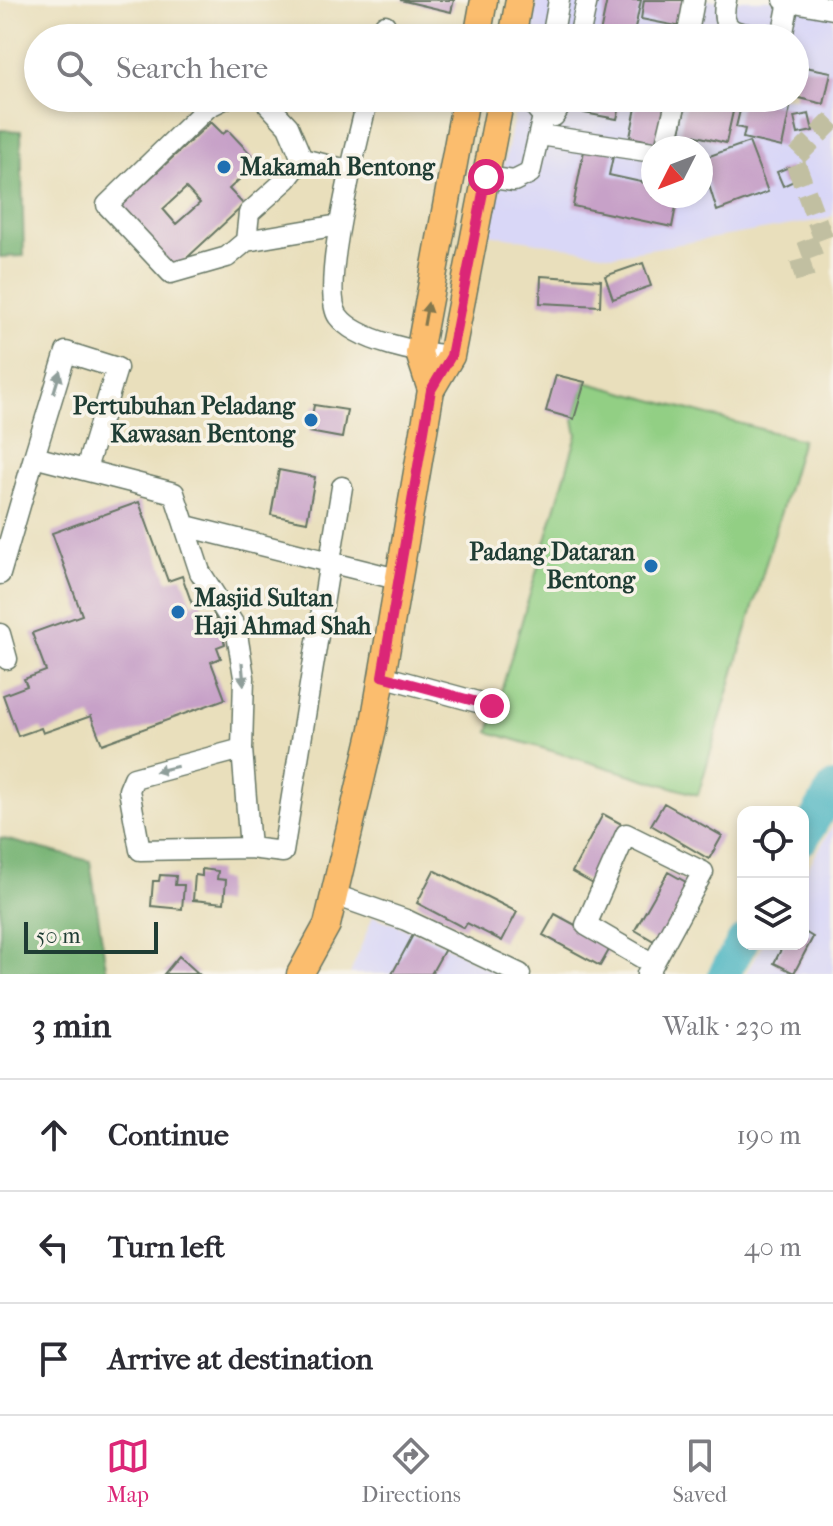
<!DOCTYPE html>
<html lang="en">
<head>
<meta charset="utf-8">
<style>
	body { margin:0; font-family:"IM FELL French Canon",serif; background:#f2f2f3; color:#2b2b33 }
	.controls { position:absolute; right:24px; bottom:24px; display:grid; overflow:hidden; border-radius:16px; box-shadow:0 4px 12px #0003 }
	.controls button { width:72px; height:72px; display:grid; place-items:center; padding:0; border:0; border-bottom:2px solid #e1e1e2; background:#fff; color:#2b2b33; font:40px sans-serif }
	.compass { position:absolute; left:641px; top:136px; width:72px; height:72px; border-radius:50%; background:#fff; box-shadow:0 4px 12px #0003; rotate:228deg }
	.scale { position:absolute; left:24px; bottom:20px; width:134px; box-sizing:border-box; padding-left:8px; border:4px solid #1f3d34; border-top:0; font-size:22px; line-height:28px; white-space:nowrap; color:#1f3d34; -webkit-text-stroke:6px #f7f3e8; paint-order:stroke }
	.stop { position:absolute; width:24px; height:24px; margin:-18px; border:6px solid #db2777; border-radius:50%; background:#fff }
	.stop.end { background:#db2777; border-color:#fff; box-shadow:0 2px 8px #0008 }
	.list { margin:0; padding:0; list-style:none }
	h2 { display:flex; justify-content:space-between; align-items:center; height:104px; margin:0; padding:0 32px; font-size:34px }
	h2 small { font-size:26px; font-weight:400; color:#7c7c81 }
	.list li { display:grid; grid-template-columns:52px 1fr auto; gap:24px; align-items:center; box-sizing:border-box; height:112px; padding:0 32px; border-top:2px solid #e1e1e2 }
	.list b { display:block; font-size:30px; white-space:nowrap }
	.list em { font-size:26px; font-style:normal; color:#7c7c81 }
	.icon { flex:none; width:44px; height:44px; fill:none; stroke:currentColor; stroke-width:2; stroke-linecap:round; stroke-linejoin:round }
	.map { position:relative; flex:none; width:833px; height:974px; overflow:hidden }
	.search { position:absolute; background:#fff; box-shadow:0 4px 12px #0003; left:24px; right:24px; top:24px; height:88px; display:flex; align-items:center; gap:20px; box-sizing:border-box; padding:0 28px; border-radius:44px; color:#7c7c81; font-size:30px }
	.sheet { height:440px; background:#fff }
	nav { display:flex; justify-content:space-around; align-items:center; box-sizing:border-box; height:112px; border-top:2px solid #e1e1e2; background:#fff; font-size:22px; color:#7c7c81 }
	nav a { display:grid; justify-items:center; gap:4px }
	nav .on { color:#db2777 }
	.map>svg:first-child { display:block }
	.built { fill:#d9d7f7; fill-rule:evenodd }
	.green { fill:#92cf84; stroke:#58865c; stroke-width:2 }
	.forest { fill:#75b272; stroke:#4a7853; stroke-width:2 }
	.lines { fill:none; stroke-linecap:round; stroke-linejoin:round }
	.river { stroke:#44b2c0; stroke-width:32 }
	.building { fill:#c7a1c8; fill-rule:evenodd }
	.minor-tunnel { stroke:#c1bfa1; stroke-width:20; stroke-dasharray:20 10; stroke-linecap:butt }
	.minor-casing { stroke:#667664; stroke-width:23 }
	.major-casing { stroke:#667664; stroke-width:29 }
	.minor { stroke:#fff; stroke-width:20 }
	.major { stroke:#fbbd6e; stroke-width:26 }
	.oneway { fill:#82774e }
	.oneway2 { fill:#8f9e9a }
	.route { stroke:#db2777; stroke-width:10 }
	.poi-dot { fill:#1f6fb2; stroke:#f7f3e8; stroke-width:3 }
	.labels { text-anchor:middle; stroke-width:7; stroke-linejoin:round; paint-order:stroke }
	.poi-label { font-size:24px; font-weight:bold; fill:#1f3d34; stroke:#f7f3e8; text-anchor:start }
</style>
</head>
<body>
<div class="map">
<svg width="833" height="974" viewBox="0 0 833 974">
	<rect width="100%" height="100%" fill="#f7f3e8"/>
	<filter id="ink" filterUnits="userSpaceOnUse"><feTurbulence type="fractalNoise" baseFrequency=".0125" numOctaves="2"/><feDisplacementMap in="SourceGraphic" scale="16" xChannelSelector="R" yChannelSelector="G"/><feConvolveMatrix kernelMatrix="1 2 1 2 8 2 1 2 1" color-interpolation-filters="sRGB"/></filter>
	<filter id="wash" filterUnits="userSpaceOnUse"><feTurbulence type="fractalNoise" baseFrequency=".006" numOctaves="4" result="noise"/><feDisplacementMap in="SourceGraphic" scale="32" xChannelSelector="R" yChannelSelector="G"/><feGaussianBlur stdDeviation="1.8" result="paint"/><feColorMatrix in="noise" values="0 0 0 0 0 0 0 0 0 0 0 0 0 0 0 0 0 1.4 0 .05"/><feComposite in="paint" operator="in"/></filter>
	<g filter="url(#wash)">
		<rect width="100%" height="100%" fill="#e9dfbc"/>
		<path class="built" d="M537,0H833V215L827,219L613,255L490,234L518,98H795V38H530ZM653,148H701V196H653Z
			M833,825V974H745L763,944H803V876Z
			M373,916L433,939L497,974H350Z"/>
		<path class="green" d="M585,382L802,440L698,795L489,732L577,435L574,419Z"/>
		<path class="forest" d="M0,130L21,131L24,256L0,257Z
			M0,838L90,861L107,974H0Z"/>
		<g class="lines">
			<path class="river" d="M803,839L833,788
				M724,974L743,941"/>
		</g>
		<g id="blocks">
			<path class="building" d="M400,0H454L451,12Z
				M607,0H641L633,38H599Z
				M644,0H687L682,27L641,19Z
				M653,30L680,35V38H638L639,32L652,35Z
				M795,65L831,72L824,104L795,97Z
				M587,98H622L617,119L584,113Z
				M638,98H669L660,143L630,137Z
				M687,98H736L726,143L680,132Z
				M743,98L790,108L782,147L743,138L745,129L736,127Z
				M809,114L813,131L798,134L794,117Z
				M211,122L223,134L228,130L258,162L229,189L244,205L175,269L118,208ZM186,188L200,203L176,224L163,209Z
				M749,142L768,192L717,211L701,159Z
				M585,146L614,152L609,175L650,184L653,177V196H678L672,227L573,206Z
				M789,167L794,181L783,186L777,172Z
				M643,263L651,286L613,299L605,276Z
				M541,276L601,280L600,306L540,303Z
				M556,375L585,382L574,419L546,411Z
				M314,405L347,410L342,438L309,432Z
				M279,470L315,477L307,522L271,515Z
				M139,502L168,581L182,576L192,604L200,600L203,609L211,606L225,644L217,647L221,658L211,662L225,699L102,744L91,716L43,733L41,728L18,736L3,695L27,686L24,679L46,671L32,633L82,615L52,533Z
				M664,803L722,836L709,859L651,825Z
				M603,814L627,827L595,885L572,872Z
				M202,869L218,871L217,879L226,880L224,903L193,900L195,875L202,876Z
				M434,870L517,912L502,941L467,923L464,928L417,903Z
				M668,872L691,885L659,944L635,930Z
				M160,875L176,876L175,885H184L182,909L151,906L153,881H159Z
				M555,914L612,945L600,966L543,935Z
				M803,931L813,937L794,973L774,963L784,944H803Z
				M414,933L445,949L431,974H392Z
				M179,956L199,974H164Z"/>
		</g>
	</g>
	<g filter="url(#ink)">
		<use href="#blocks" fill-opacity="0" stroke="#667664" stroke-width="2"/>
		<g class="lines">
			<path class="minor-tunnel" d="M805,279L798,253L825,243L794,159L833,120"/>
			<defs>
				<path id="minor" d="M726,0C717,39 745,33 776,37L783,32L789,1
					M784,0L833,9
					M382,38L385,25
					M552,38L559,0
					M579,38L587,0
					M687,38L694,0
					M226,98L208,107L107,205L171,273L227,257L246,241L339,225
					M262,98L288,126L302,159L351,171
					M368,98C359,135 319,288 338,316C357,342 421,353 451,356
					M543,116H554L565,98
					M540,135L653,152
					M665,148L677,98
					M486,177L514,181L530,173L543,116L537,109L539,98
					M246,241L249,213L287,179L302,159
					M34,457L66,352L117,368L86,469
					M186,526L397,579
					M0,574L34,457L174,493L200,572L236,628L244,677L242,749L250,848
					M0,634L7,659
					M382,676L492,706
					M242,749L134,778L129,790L140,850L250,848L283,852L342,487
					M335,895L406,920L520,974
					M647,974L653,964L703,872L626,834L586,925L653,964"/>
				<path id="major" d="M477,38L484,0
					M512,38L519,0
					M431,390L419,353L466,98
					M300,974L327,925L373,729L431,390L451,356L501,98"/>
			</defs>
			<use href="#minor" class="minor-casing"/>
			<use href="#major" class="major-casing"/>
			<use href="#minor" class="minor"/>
			<use href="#major" class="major"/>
		</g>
		<defs><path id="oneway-solid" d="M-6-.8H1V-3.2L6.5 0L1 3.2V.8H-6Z" transform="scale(2)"/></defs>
		<use class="oneway" href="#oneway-solid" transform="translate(426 314) rotate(-80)"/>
		<g class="oneway2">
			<use href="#oneway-solid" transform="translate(57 382) rotate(-73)"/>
			<use href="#oneway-solid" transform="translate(243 674) rotate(85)"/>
			<use href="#oneway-solid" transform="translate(166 769) rotate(167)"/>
		</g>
	</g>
	<g class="lines" filter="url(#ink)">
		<path class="route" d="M486,177L451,356L431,390L382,676L492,706"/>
	</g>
	<g class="poi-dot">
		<circle cx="224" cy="167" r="8"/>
		<circle cx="311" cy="420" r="8"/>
		<circle cx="651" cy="566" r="8"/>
		<circle cx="178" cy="612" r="8"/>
	</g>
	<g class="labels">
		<g class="poi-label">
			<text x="240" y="175">Makamah Bentong</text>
			<text x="295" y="414" text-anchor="end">Pertubuhan Peladang<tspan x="295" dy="28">Kawasan Bentong</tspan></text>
			<text x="635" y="560" text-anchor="end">Padang Dataran<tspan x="635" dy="28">Bentong</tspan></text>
			<text x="194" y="606">Masjid Sultan<tspan x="194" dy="28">Haji Ahmad Shah</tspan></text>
		</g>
	</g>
</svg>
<div class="controls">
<button><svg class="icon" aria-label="locate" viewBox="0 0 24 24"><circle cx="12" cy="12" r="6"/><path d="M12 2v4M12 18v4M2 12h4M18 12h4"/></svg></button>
<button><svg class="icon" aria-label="layers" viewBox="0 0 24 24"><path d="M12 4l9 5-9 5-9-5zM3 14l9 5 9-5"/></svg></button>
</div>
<svg class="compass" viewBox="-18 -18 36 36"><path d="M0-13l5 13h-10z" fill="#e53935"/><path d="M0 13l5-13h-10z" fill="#7c7c81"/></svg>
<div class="scale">50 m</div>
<div class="stop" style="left:486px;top:177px"></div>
<div class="stop end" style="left:492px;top:706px"></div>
<div class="search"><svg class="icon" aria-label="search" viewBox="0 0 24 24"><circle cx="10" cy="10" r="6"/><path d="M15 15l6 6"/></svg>Search here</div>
</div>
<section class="sheet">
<h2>3 min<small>Walk · 230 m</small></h2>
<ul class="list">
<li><svg class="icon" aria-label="ahead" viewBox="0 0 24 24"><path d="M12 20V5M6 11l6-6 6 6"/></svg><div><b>Continue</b></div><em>190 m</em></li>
<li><svg class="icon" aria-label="left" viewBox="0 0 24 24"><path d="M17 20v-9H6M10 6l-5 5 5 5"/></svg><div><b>Turn left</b></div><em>40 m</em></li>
<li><svg class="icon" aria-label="arrive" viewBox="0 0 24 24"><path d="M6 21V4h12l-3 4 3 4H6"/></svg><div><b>Arrive at destination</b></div></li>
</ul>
</section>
<nav>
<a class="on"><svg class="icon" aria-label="map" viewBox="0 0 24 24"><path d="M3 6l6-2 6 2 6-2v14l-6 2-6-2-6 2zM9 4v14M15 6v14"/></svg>Map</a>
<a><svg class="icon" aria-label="directions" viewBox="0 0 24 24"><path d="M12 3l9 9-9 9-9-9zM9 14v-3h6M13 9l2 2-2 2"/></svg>Directions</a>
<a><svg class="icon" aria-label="saved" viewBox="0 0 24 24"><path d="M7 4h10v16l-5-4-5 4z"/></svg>Saved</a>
</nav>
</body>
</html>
